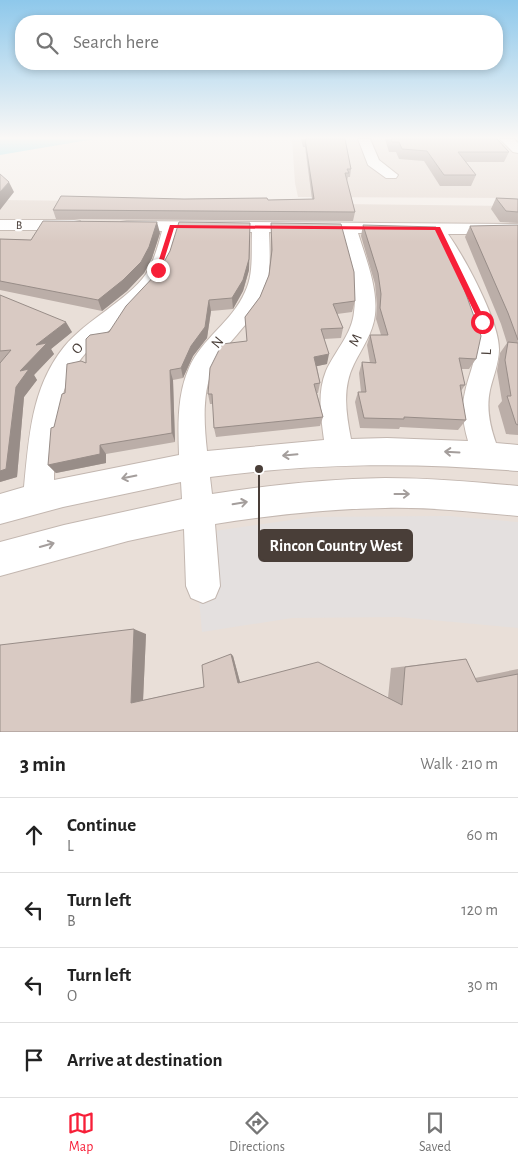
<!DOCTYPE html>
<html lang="en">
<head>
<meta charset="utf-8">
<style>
	body { margin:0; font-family:"Alegreya Sans",sans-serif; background:#f6f6f6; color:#222 }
	.stop { position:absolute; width:15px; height:15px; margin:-11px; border:4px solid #f71f38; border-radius:50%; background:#fff }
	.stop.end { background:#f71f38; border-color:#fff; box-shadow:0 1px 5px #0008 }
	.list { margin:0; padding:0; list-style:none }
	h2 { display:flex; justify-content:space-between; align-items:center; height:65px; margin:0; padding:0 20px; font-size:21px }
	h2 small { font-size:16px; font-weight:400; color:#767676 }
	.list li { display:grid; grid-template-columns:32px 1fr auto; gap:15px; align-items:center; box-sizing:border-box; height:75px; padding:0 20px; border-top:1px solid #e0e0e0 }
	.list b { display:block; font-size:19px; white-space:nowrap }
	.list p { margin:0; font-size:16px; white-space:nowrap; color:#767676 }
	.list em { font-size:16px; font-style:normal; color:#767676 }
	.icon { flex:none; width:28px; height:28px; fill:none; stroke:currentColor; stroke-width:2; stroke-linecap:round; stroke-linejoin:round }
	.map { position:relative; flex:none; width:518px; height:732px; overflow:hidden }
	.search { position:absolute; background:#fff; box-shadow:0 2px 8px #0003; left:15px; right:15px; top:15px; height:55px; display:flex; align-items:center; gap:12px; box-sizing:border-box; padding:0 18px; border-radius:20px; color:#767676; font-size:19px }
	.sheet { height:365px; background:#fff }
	nav { display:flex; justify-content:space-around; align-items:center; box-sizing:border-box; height:70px; border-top:1px solid #e0e0e0; background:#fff; font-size:14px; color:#767676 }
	nav a { display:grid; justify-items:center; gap:2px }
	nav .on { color:#f71f38 }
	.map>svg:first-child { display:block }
	.residential { fill:#e9dfd8 }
	.parking { fill:#e4e0df }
	.water { fill:#a8e5f0 }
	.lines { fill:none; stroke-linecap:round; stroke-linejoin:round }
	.street-casing { stroke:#c3b7b0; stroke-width:2 }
	.street { fill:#fff; fill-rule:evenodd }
	.wall { fill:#bbaea8 }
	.shaded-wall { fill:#988d88 }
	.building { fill:#d9cac3; stroke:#988d88 }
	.oneway { stroke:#a49e9c }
	.route { fill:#f71f38 }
	.labels { text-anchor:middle; stroke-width:4.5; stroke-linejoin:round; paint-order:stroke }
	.far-street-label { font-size:12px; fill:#493e38; stroke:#fff }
	.street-label { font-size:15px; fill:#493e38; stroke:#fff }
	.leader { fill:none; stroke:#493e38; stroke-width:2 }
	.callout-dot { fill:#493e38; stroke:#fff; stroke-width:2 }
	.callout { fill:#493e38; stroke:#493e38; stroke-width:2 }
	.callout-label { font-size:16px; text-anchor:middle; font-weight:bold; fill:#fff }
</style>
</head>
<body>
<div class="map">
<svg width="518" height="732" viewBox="0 0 518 732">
	<rect width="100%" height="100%" fill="#f5efea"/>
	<path class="residential" d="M292,139H518V198L298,197L295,183Z
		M0,200L518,206V732H0Z"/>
	<path class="parking" d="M449,516L518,522V628L399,617L292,618L202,632L193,534L312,517Z"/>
	<path class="water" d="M0,139H94L0,155Z"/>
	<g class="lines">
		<defs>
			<path id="street" d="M358,139H370L379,160L398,175L396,178H386L368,165Z
				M500,139H514L518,143V153L513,152Z
				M0,220H74L80,221L82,225L80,229L74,230H0Z
				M127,221L518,224V234H448C465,258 499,321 499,349C499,363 493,377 490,390C486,409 490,426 496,443L518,445V471C411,462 316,463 210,477L212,494C269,485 327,479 385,478C430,478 474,482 518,486V516C474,512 430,507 385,508C328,509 271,515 215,524L220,586L215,598L203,603L191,598L186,586L184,529L128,541L0,576V542L64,525L182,499L181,482L63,507L0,524V494L24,487C29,438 31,388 64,347C87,319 127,301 146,274C154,261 158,246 162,231L121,230L119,226L121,222ZM179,231L252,232C251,252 254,274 245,292C232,322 202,338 189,368C177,395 178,426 179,455L54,480C55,444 54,403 73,371C93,336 131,318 156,287C169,271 174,252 179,231ZM269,232L341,233C347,258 358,286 354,312C352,334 335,351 326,371C317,393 321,417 324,440L207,451C204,424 202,393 213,368C219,354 231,342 240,331C271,296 271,276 269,232ZM358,233H436L433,237C449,269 477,311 476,347C475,363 468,377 465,392C461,408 463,424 468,441L387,438L351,439C346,413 342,388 354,364C362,348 373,333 375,315C378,288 366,259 358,233Z"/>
		</defs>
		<use href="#street" class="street-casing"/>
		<use href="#street" class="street"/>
	</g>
	<path class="wall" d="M301,139H345L351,169L350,177H348L347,181L355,212L353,221L56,219L53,210L184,199L268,200L312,199L305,147H303Z
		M385,139H497L509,152L504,162H466L476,175L471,186H440L424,161L399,159L396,152H389Z
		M496,198L518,199V223L500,222L491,209Z
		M271,223L355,301L352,312L337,314L343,328L341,338L324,339L327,364L317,366L320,383L318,393H317L323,417L320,426L216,437L214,428L213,404H210L208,394L247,341L245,317L260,297L269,275L271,254Z
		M363,225L476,359L469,369H461L465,385L461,391L466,420L458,430L400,427L399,429L360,428L355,402L358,392H361L359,373L362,362L370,363L367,345L370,335H381L376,319L377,305L375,284L361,236Z
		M518,225V435L506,434L498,406L502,401L497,371L500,353L507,343L501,324L465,237L470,226Z
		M160,233L152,258L144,273L127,291L102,311L0,290V239L31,240Z
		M250,234L249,270L243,291L233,309L211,311L207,338L193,356L183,378L173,380L175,442L106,454V463L56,473L48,465L54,427L86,363L109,332Z
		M0,295L72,332L51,349L54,354L34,375L37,380L24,397L17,477L0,482Z
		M146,634L143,700L204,687L231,654L233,656L240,682L388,698L391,668L466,659L475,678L518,669V732H0Z"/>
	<path class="shaded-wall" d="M9,182L14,192L0,210V192Z
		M157,222L160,233L152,258L144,273L127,291L102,311L98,300Z
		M250,223L249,270L243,291L233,309L232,298Z
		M209,300L211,311L207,338L193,356L183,378L181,368Z
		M66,322L72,332L51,349L54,354L34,375L37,380L24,397L17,477L0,482V471L16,387L20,371L36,345Z
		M329,354L327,364L313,367L314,357Z
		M170,370L173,380L175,442L172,433Z
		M100,445L106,454V463L56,473L48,465Z
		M134,629L146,634L143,701L131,703Z
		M231,654L233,656L240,682L238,683Z"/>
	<path class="building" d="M305,139H345L351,169H347L349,173H345L355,212L53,210L61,196L184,199L267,198L268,200L314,199Z
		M391,139H497L509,152H458L476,175H444L427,151L402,149L399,142H392Z
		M0,174L9,182L0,192Z
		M496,198L518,199V212L506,211Z
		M43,221L157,222L149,247L141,262L123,280L98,300L0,281V239L31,240Z
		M179,222L250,223L249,259L243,280L232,298L209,300L205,327L191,346L181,368L170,370L172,433L100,445V454L48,465L51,428L54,427L62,394L65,393L67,364L81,361L86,363V339L90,335L109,332L126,306L159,271L170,251Z
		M271,223L341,224L354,272L355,301L333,304L343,328L321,329L329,354L314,357L320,383L314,384L323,417L214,428L212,394H208L210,368L222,344L247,341L245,317L260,297L269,275L272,250Z
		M363,225L436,227L453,258L481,336L476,359L459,358L465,385H460L466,420L404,417V419L364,418L358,392H366L362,362L376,363L370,335H388L380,308L381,294L378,273Z
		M518,225V340L508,313L470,226Z
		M0,295L66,322L36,345L47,343L20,371L29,369L16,387L6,469L0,471V363L11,350L0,351Z
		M508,342L518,343V425L516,424L507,396H511L505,360Z
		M134,629L131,703L204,687L202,665L231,654L238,683L318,662L402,705L405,667L466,659L477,682L518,674V732H0V645Z"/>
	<defs><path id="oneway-shaft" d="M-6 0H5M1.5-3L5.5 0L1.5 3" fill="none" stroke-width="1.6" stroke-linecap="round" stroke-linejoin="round" transform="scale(1.25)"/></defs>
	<g class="oneway">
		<use href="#oneway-shaft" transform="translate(452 452) rotate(-177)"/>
		<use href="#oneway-shaft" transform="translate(290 455) rotate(175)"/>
		<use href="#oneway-shaft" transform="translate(129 477) rotate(169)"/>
		<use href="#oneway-shaft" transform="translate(402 494)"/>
		<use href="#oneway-shaft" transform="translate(240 503) rotate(-9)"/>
		<use href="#oneway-shaft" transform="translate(47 545) rotate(-16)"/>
	</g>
	<linearGradient id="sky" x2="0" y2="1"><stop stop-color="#8ec8eb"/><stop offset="0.57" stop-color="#faf8f6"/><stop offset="1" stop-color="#faf8f6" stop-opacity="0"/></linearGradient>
	<rect width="518" height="242" fill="url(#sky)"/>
	<path class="route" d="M170,225L440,227L486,322L482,324L479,322L435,230L174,228L161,270L155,272Z"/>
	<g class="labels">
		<g class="far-street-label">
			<text transform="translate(19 225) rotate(1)" y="4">B</text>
		</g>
		<g class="street-label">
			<text transform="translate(355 340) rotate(-63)" y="5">M</text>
			<text transform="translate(217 342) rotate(-51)" y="5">N</text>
			<text transform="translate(77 348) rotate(-49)" y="5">O</text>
			<text transform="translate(486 352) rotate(-87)" y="5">L</text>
		</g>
	</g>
	<path class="leader" d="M259 469L259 545"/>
	<circle class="callout-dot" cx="259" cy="469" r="5"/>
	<rect class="callout" x="259" y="530" width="153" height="31" rx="5"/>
	<g class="callout-label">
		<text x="336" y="551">Rincon Country West</text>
	</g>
</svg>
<div class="stop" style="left:482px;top:322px"></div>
<div class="stop end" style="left:158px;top:270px"></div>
<div class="search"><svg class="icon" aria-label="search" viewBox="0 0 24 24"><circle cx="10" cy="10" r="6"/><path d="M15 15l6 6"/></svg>Search here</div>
</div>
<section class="sheet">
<h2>3 min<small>Walk · 210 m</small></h2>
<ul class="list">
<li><svg class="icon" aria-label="ahead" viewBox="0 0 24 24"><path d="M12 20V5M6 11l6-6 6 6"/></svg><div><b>Continue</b><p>L</p></div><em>60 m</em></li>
<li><svg class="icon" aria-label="left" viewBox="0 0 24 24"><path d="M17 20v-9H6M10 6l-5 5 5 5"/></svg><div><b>Turn left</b><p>B</p></div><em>120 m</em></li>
<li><svg class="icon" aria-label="left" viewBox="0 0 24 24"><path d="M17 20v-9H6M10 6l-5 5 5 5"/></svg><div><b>Turn left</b><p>O</p></div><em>30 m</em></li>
<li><svg class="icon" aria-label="arrive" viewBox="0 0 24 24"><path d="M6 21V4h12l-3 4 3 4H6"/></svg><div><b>Arrive at destination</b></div></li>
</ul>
</section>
<nav>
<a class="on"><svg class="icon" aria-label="map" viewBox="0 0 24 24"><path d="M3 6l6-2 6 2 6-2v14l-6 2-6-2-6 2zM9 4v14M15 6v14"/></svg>Map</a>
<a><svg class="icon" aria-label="directions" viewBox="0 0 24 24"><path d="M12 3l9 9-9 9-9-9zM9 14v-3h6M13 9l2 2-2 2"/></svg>Directions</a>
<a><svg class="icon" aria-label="saved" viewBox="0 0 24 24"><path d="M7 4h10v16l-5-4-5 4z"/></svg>Saved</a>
</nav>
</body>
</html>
